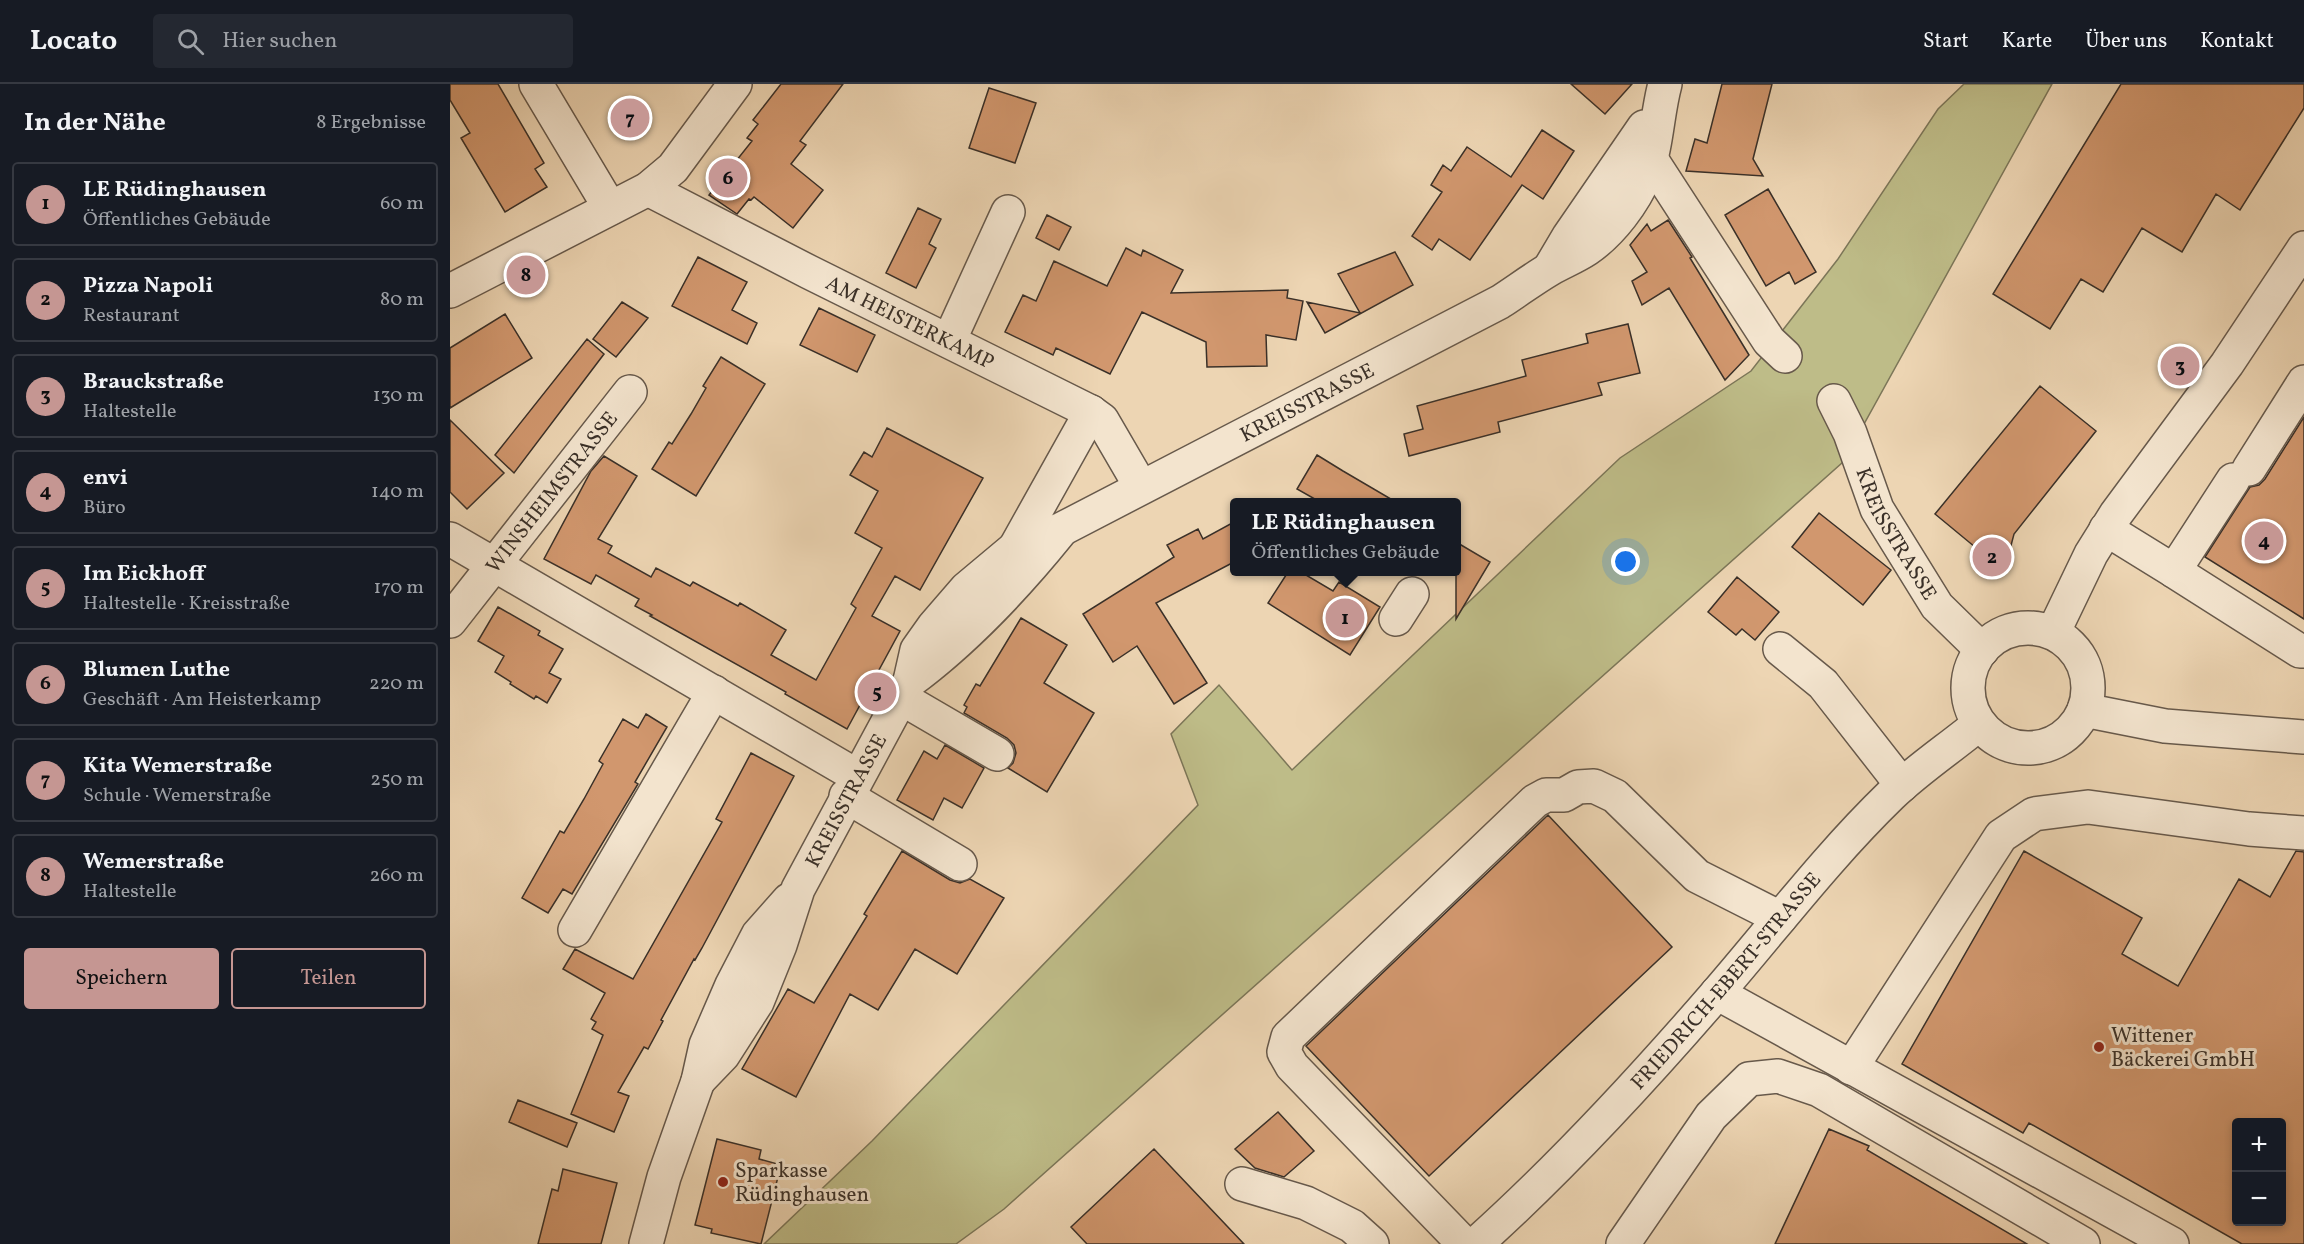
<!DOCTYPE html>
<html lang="de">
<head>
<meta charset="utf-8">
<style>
	body { margin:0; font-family:Vollkorn,serif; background:#242831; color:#f1f3f6 }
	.controls { position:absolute; right:18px; bottom:18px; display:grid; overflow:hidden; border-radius:6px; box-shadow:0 3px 9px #0003 }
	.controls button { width:54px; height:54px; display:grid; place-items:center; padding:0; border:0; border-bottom:2px solid #363941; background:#171b24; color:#f1f3f6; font:30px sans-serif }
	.you { position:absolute; left:1176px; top:478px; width:21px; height:21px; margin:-15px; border:4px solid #fff; border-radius:50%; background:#1a73e8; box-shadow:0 0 0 9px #1a73e833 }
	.badge { display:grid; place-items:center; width:39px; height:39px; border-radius:50%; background:#c59692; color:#111; font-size:20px; font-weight:700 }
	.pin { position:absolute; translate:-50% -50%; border:3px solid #fff; box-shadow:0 2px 6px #0006 }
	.popup { position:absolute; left:780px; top:414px; width:231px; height:78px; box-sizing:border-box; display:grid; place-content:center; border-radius:6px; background:#171b24; filter:drop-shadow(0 2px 4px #0005); font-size:20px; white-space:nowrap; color:#9ea1a6 }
	.popup b { font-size:22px; color:#f1f3f6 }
	.popup::after { content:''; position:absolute; left:50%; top:100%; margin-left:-12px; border:12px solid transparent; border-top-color:#171b24 }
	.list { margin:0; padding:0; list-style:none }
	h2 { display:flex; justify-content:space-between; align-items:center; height:78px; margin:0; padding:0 24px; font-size:26px }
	h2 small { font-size:20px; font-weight:400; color:#9ea1a6 }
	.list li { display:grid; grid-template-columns:39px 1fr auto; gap:18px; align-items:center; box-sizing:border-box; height:84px; margin:0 12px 12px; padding:0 12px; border:2px solid #363941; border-radius:6px }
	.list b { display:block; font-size:22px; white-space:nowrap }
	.list p { margin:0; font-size:20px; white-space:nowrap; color:#9ea1a6 }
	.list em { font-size:20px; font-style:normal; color:#9ea1a6 }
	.actions { display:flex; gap:12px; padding:18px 24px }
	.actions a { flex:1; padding:14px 0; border:2px solid #c59692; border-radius:6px; text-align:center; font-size:21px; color:#c59692 }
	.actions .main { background:#c59692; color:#111 }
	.icon { flex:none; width:33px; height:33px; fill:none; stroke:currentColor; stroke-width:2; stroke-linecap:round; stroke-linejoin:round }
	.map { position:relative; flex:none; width:1854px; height:1160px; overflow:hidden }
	header { display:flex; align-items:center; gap:36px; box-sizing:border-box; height:84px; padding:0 30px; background:#171b24; border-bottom:2px solid #363941 }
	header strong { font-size:28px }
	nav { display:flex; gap:33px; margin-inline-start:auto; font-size:21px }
	.search { width:420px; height:54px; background:#242831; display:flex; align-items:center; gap:15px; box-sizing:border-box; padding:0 21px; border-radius:6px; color:#9ea1a6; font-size:22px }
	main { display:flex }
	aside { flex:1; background:#171b24 }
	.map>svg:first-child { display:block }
	.green { fill:#bebc88; stroke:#7c7658; stroke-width:1.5 }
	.building { fill:#d1976e; stroke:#3a3028; stroke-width:1.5; fill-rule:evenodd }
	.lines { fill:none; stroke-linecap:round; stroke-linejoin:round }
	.minor-casing { stroke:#67594b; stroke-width:36 }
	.minor { stroke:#f3e4ce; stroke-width:33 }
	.poi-dot { fill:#8f2418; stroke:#f3e4ce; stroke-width:2 }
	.labels { text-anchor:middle; stroke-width:6; stroke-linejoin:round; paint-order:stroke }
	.street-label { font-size:21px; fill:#3a3028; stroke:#f3e4ce }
	.poi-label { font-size:21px; fill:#3a3028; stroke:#f3e4ce; text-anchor:start }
</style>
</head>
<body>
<header>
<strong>Locato</strong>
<div class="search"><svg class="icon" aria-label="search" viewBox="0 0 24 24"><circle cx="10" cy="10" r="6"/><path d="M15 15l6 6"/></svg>Hier suchen</div>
<nav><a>Start</a><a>Karte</a><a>Über uns</a><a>Kontakt</a></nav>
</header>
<main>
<aside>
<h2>In der Nähe<small>8 Ergebnisse</small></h2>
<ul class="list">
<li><span class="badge">1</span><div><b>LE Rüdinghausen</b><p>Öffentliches Gebäude</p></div><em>60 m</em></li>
<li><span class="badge">2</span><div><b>Pizza Napoli</b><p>Restaurant</p></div><em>80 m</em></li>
<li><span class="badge">3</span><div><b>Brauckstraße</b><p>Haltestelle</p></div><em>130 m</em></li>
<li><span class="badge">4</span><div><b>envi</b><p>Büro</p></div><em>140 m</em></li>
<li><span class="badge">5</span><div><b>Im Eickhoff</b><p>Haltestelle · Kreisstraße</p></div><em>170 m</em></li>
<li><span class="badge">6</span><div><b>Blumen Luthe</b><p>Geschäft · Am Heisterkamp</p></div><em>220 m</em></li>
<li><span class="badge">7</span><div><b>Kita Wemerstraße</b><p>Schule · Wemerstraße</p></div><em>250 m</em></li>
<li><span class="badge">8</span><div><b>Wemerstraße</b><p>Haltestelle</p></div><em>260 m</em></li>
</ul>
<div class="actions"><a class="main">Speichern</a><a>Teilen</a></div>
</aside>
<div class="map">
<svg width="1854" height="1160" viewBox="0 0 1854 1160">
	<rect width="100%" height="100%" fill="#edd5b3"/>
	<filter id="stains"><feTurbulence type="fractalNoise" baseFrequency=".00333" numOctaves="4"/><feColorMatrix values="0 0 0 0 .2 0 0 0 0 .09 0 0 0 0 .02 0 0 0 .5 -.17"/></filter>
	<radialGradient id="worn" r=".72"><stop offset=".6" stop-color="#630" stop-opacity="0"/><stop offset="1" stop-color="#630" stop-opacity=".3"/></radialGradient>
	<path class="green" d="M1514,0H1602L1393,378L554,1125L506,1160H314L422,1057L748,721L721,650L769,601L842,686L1170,374L1301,287L1388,175L1488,25Z"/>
	<path class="building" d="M0,0H48L94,79L85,85L97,103L55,128L11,54L20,49L0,16Z
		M331,0H393L350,57L356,61L341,80L373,106L343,144L304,113L301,116L299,115L287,130L259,111L302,57L297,54L308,40L303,36Z
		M1121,0H1182L1155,30Z
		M1272,0H1322L1303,75L1313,92L1236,87L1245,55L1257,59Z
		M1671,0H1854V24L1790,126L1766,110L1732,168L1692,144L1653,208L1631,195L1600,245L1543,210Z
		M539,4L586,19L565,79L519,64Z
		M1092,46L1124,67L1093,115L1072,101L1020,176L989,155L982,166L962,152L992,108L981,101L993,81L1001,87L1017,63L1061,93Z
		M1318,105L1366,188L1345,200L1339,188L1316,202L1275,131Z
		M468,124L491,135L479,160L486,164L466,204L436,189Z
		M597,131L621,143L609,166L586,154Z
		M1218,136L1242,173L1240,174L1299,271L1275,296L1219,204L1192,221L1182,197L1197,188L1180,161L1197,140L1201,147Z
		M676,164L691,172L693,166L733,186L721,209L838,206L837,214L853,217L846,256L816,251L817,282L757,283L756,258L692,228L660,290L606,264L603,271L555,248L573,211L586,217L604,177L657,202Z
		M945,168L963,201L875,249L857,218L910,229L888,190Z
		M248,173L297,198L282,226L307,239L297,260L222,222Z
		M172,218L198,234L166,273L143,255Z
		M369,224L425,251L407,288L350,261Z
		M55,230L82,274L0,324V264Z
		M1178,240L1190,289L1148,299L1152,311L1048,338L1050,348L959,372L954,350L973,345L967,322L1076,292L1072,276L1138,259L1136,250Z
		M137,255L154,270L64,389L45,371Z
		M271,273L315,300L246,412L202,385L219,358L222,360L241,330L256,304L253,302Z
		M1590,302L1646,347L1564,450L1559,469L1543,489L1525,477V463L1485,430Z
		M1854,333V535L1755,473L1800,403L1809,401L1815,395Z
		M0,336L54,389L17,425L0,408Z
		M437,344L533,394L470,506L445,492L422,532L450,547L397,645L335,610L336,608L200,532L202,531L185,522L189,515L146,491L141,500L94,475L141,387L154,372L187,392L148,455L162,462L158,469L201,493L206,484L240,502L243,498L288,522L290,519L336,546L321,571L366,596L406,524L401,520L432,464L405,449L428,407L400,391L414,368L422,373Z
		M867,371L893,387L946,418H870L847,405Z
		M1369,429L1441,486L1413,521L1342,463Z
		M784,438V478L706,519L757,599L724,620L687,562L663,578L633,530L724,473L717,461L748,445L753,455Z
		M1006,458L1040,478L1006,535Z
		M838,488H851L883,507L889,498L930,523L900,571L818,519Z
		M1287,493L1329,528L1305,556L1292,545L1286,551L1258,528Z
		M48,523L90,547L88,551L113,565L99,589L111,595L97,619L86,612L84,615L60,600L61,598L45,588L54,572L28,557Z
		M571,534L617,561L594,599L644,629L597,708L558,684L563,679L566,669L564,661L557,654L514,629L517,623L514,621L526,600L530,602Z
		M196,630L217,643L185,698L188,700L122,810L113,805L98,829L72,814L110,747L114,749L134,715L153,680L149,677L173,635L188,644Z
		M495,661L534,684L512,724L494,714L483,736L447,716L474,667L487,675Z
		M301,669L344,692L252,864L245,876L244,875L211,936L213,937L198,965L194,963L168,1008L179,1012L164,1048L121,1030L153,951L142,945L146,938L141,935L155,909L113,885L125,865L183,895L272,738L266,735Z
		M1098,731L1222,863L979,1092L856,962Z
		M452,767L500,796L510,799L520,795L554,814L507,890L465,865L428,926L400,910L346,1013L292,985L338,905L364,919L417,832L414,830Z
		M1574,767L1692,834L1672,870L1728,902L1789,795L1820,813L1846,767L1854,768V1160H1792L1579,1039L1573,1049L1452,980ZM1786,1038H1832V1137H1786Z
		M68,1016L127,1039L117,1063L59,1038Z
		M828,1028L864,1067L834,1093L805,1084L785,1065Z
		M1379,1045L1419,1062L1417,1066L1577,1160H1325Z
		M267,1055L311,1066L309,1075L331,1081L311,1160L261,1149L262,1145L245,1141Z
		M704,1065L794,1160H637L621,1143Z
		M113,1085L167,1099L151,1160H88L102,1105L108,1107Z"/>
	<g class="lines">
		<defs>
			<g id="minor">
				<path d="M86,0L160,124"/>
				<path d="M1187,65L1201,75L1319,257L1335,272"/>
				<path id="s1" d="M198,105L359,188L641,328L652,336L691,403"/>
				<path d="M1100,184L1119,152L1194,43"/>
				<path d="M0,207L198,105L223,84L285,0"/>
				<path d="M499,257L558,128"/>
				<path id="s2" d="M1384,317L1400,349L1427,425L1487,522L1532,566"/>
				<path d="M1799,385L1854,298"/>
				<path d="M1656,445L1724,487L1783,396"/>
				<path d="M0,455L407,692"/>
				<path d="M565,464L641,328"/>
				<path d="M1724,487L1850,567H1854"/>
				<path d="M946,535L962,510"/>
				<path id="s3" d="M0,537L180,308"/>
				<circle cx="1578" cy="604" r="60"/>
				<path d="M1603,549L1641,470L1666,430L1777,280L1854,164"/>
				<path d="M1330,565L1373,600L1452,701"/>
				<path d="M460,597C513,558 567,501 609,449"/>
				<path d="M451,614L547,670"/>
				<path d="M1634,626L1715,642L1854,653"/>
				<path d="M396,712L510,780"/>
				<path d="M125,846L264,608"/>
				<path d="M1267,909L1722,1160"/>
				<path d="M1401,984L1551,752L1584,730L1638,723L1799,745L1854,749"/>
				<path id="s4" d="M248,997L273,971L307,918L330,861L348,805L460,597L467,566L484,542L516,505L565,464L612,445L1050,218C1067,207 1083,195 1100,185C1112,178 1125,173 1137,165C1162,148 1184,118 1196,90C1207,62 1207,29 1215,0"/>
				<path d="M792,1100L856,1119L902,1142L922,1160"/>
				<path d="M196,1160L214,1093L248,997L256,961L282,901L308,851L339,816"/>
				<path d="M1014,1160L842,982L834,968L838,953L1085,717L1096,711H1114L1128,703L1144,702L1165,712L1247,792L1330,834"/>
				<path id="s5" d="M1026,1160C1113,1082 1192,996 1268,908C1325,842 1378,772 1441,711C1468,685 1500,664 1529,640"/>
				<path d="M1173,1160L1261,1032L1299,995L1328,992L1369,1006L1633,1160"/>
			</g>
		</defs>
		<use href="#minor" class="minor-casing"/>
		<use href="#minor" class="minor"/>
	</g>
	<g class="poi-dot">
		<circle cx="1649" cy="963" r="6"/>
		<circle cx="273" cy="1098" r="6"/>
	</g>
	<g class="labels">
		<g class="street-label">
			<text dy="7" stroke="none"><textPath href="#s1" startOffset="294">AM HEISTERKAMP</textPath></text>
			<text dy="7" stroke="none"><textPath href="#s4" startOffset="956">KREISSTRASSE</textPath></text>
			<text dy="7" stroke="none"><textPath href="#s3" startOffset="164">WINSHEIMSTRASSE</textPath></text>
			<text dy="7" stroke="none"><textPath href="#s2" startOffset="147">KREISSTRASSE</textPath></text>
			<text dy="7" stroke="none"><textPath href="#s4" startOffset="320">KREISSTRASSE</textPath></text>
			<text dy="7" stroke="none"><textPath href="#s5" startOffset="363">FRIEDRICH-EBERT-STRASSE</textPath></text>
		</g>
		<g class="poi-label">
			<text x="1661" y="958">Wittener<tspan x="1661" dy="24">Bäckerei GmbH</tspan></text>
			<text x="285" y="1093">Sparkasse<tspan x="285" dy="24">Rüdinghausen</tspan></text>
		</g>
	</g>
	<rect width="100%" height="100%" filter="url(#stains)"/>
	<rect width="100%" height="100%" fill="url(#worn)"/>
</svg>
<div class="controls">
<button>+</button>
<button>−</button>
</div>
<div class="you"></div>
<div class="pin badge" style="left:895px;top:534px">1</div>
<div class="popup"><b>LE Rüdinghausen</b>Öffentliches Gebäude</div>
<div class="pin badge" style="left:1542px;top:473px">2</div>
<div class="pin badge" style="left:1730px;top:282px">3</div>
<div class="pin badge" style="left:1814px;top:457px">4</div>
<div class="pin badge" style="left:427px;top:608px">5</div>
<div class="pin badge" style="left:278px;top:94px">6</div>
<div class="pin badge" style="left:180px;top:34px">7</div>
<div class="pin badge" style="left:76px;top:191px">8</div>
</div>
</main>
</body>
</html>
